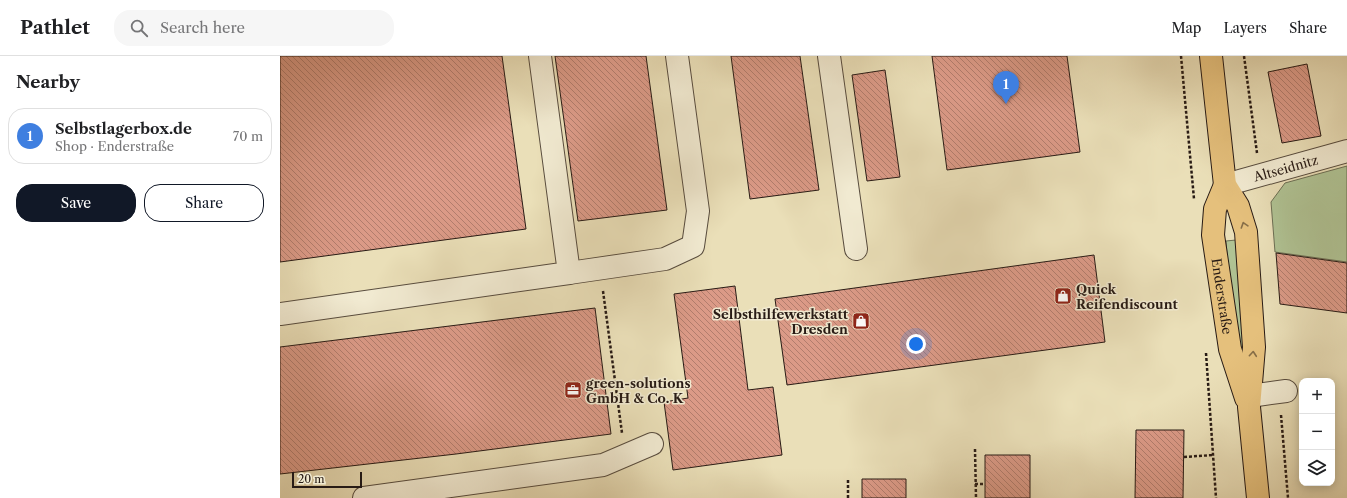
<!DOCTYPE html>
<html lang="en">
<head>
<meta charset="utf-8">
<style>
	body { margin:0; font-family:"Libre Caslon Text",serif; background:#f6f6f6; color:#202124 }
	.controls { position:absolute; right:12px; bottom:12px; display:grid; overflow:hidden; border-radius:8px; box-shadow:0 2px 10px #0003 }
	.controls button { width:36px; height:36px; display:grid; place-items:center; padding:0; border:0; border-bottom:1px solid #e0e0e0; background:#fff; color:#202124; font:20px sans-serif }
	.scale { position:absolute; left:12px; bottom:10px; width:70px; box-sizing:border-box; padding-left:4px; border:2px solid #281b15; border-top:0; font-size:11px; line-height:14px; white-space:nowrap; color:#281b15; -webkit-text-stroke:3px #f1ead1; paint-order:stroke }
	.you { position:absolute; left:636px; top:288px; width:14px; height:14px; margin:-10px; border:3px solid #fff; border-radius:50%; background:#1a73e8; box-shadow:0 0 0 6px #1a73e833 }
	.badge { display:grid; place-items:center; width:26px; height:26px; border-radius:50%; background:#111827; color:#fff; font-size:13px; font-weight:700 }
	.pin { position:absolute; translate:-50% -33px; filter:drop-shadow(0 1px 2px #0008) }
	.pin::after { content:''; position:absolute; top:21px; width:14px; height:12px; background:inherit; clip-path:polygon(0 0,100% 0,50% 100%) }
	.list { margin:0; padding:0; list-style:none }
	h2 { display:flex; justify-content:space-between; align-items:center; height:52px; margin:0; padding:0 16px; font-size:17px }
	h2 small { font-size:13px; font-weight:400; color:#757577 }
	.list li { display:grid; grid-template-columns:26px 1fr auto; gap:12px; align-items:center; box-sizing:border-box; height:56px; margin:0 8px 8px; padding:0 8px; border:1px solid #e0e0e0; border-radius:16px }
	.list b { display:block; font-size:15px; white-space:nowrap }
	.list p { margin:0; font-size:13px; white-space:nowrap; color:#757577 }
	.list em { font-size:13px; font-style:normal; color:#757577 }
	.actions { display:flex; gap:8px; padding:12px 16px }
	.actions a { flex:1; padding:9px 0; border:1px solid #111827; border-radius:16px; text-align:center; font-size:14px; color:#111827 }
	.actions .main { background:#111827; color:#fff }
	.icon { flex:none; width:22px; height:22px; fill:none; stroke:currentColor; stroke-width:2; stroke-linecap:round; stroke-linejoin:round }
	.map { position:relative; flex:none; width:1067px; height:442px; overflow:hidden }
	header { display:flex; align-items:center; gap:24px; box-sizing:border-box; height:56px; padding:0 20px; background:#fff; border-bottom:1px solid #e0e0e0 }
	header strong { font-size:19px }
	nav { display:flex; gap:22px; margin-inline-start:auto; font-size:14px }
	.search { width:280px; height:36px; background:#f6f6f6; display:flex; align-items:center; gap:10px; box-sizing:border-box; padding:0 14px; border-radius:16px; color:#757577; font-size:15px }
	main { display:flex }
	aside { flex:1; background:#fff }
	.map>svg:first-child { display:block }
	.green { fill:#b0c394; stroke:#6c6f54 }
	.building { fill:url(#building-back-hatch); stroke:#281b15 }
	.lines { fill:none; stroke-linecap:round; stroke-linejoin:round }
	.minor-casing { stroke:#584c3e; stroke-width:24 }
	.major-casing { stroke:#281b15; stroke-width:24 }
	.path { stroke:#281b15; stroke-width:2.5; stroke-dasharray:3 2; stroke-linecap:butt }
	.minor { stroke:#f1ead1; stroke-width:22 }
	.major { stroke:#e5c07c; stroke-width:22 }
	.oneway { stroke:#866e48 }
	.labels { text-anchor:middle; stroke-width:3; stroke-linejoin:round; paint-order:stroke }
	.street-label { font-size:13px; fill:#281b15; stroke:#f1ead1 }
	.poi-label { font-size:13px; font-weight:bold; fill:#281b15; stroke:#f1ead1; text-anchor:start }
</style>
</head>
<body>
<header>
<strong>Pathlet</strong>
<div class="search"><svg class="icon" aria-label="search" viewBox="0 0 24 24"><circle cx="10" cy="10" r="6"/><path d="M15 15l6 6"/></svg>Search here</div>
<nav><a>Map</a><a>Layers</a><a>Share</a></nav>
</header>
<main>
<aside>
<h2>Nearby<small></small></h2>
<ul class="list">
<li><span class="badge" style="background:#3f7fe0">1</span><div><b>Selbstlagerbox.de</b><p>Shop · Enderstraße</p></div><em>70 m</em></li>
</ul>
<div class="actions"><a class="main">Save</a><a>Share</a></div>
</aside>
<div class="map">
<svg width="1067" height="442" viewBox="0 0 1067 442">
	<defs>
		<pattern id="building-back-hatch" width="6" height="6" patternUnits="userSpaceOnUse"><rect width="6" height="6" fill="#db9a87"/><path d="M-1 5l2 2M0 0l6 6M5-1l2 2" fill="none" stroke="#b27d6d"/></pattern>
	</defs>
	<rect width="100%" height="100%" fill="#eadfb8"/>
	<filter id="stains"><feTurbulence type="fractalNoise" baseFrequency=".005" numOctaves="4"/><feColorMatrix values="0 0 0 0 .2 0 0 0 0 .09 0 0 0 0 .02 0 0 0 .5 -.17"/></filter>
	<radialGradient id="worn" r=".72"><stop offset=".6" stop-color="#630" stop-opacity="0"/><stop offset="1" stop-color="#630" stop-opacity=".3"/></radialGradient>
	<path class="green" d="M1067,110V206L995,196L991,146L1005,127Z
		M956,184L965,297H959L951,250L946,185Z"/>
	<path class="building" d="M0,0H222L246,173L0,206Z
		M275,0H366L387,154L298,165Z
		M451,0H520L539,134L470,143Z
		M652,0H787L800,96L667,114Z
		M1027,8L1041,80L1002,87L988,16Z
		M605,14L620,121L587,125L572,19Z
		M996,197L1067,207V257L1000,248Z
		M814,199L825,286L507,329L495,243Z
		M455,230L468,334L493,331L502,399L393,414L384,346L408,342L394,238Z
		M315,252L331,378L176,398L0,418V291Z
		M856,374H904L903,442H855Z
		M705,399H750V442H705Z
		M582,423H626V442H582Z"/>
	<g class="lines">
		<defs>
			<g id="minor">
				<path d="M549,0L576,193"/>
				<path id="s1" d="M945,129L1067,95"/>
				<path d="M289,217L385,203L413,190L418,155L397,0"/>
				<path d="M0,258L289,217L260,0"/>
				<path d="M970,340L1006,335"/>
				<path d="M84,442L323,409L372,388"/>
			</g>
			<g id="major">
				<path d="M931,0L945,129L958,150L966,176L974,291L969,351L978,442"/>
				<path id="s2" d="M945,129L935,153L933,179L950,293L966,342"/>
			</g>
		</defs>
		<use href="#minor" class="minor-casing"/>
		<use href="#major" class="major-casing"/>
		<path class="path" d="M901,0L914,143
			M964,0L977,97
			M323,235L342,377
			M926,297L936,442
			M1001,359L1008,442
			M695,393L696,442
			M904,401L933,399
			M568,424V442
			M695,428H705"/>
		<use href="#minor" class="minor"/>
		<use href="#major" class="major"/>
	</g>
	<defs><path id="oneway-chevron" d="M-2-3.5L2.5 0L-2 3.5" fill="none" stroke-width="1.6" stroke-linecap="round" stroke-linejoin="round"/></defs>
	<g class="oneway">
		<use href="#oneway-chevron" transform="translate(964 169) rotate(-108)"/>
		<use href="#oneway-chevron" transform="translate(973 298) rotate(-85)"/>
	</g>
	<defs>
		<symbol id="shop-square" viewBox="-11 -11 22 22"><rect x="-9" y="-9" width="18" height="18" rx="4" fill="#8f2418" stroke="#f1ead1"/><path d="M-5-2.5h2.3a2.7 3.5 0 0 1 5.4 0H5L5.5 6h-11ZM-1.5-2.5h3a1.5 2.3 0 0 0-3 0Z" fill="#fff"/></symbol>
		<symbol id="office-square" viewBox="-11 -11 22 22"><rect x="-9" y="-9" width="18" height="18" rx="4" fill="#8f2418" stroke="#f1ead1"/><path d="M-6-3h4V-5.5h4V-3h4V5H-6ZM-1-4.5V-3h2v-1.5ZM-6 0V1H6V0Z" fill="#fff"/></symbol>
	</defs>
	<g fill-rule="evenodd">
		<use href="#shop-square" x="773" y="230" width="20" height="20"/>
		<use href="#shop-square" x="571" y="255" width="20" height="20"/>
		<use href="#office-square" x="283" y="324" width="20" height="20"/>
	</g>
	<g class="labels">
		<g class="street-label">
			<text dy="5" stroke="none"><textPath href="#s1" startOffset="63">Altseidnitz</textPath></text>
			<text dy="5" stroke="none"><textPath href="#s2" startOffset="114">Enderstraße</textPath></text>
		</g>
		<g class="poi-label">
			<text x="796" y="238">Quick<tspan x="796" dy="15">Reifendiscount</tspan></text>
			<text x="568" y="263" text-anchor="end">Selbsthilfewerkstatt<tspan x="568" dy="15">Dresden</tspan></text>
			<text x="306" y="332">green-solutions<tspan x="306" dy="15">GmbH &amp; Co. K</tspan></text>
		</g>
	</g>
	<rect width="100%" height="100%" filter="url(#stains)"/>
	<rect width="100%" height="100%" fill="url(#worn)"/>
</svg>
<div class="controls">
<button>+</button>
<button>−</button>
<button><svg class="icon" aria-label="layers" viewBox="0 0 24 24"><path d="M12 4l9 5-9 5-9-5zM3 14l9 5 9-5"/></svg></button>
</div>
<div class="scale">20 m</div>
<div class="you"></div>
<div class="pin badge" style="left:726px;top:48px;background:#3f7fe0">1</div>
</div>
</main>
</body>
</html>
